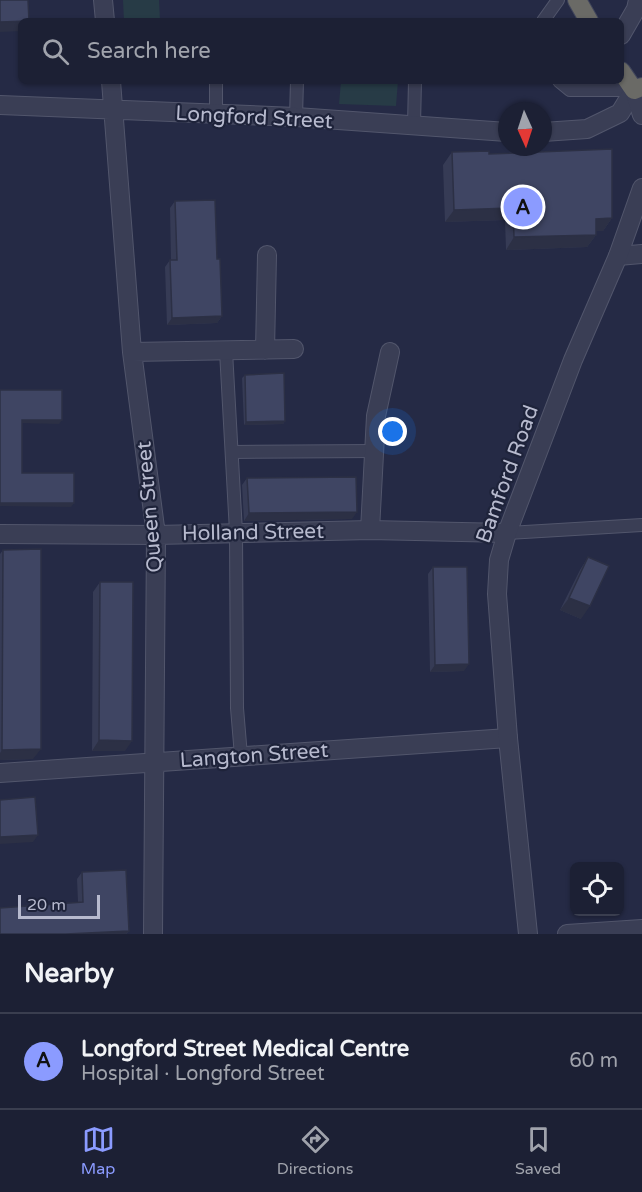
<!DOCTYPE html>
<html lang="en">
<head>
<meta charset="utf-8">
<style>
	body { margin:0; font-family:"Varela Round",sans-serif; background:#292d40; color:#f1f3f6 }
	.controls { position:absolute; right:18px; bottom:18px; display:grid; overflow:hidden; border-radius:9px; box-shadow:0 2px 4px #0004 }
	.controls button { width:54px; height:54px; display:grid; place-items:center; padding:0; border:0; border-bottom:2px solid #3a3e4f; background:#1c2034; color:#f1f3f6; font:30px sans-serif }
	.compass { position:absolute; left:498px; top:102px; width:54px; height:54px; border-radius:50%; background:#1c2034; box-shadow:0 2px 4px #0004; rotate:177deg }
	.scale { position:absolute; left:18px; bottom:15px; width:82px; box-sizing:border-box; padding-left:6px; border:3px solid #b7bace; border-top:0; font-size:16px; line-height:21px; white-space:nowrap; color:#b7bace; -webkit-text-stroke:4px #1e233a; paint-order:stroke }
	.you { position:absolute; left:393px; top:432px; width:21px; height:21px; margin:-15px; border:4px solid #fff; border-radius:50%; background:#1a73e8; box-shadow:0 0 0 9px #1a73e833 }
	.badge { display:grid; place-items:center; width:39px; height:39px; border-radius:50%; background:#8b9bff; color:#111; font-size:20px; font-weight:700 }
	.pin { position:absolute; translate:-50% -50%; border:3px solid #fff; box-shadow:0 2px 6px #0006 }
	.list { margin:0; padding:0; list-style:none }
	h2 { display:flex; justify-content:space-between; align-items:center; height:78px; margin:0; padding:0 24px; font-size:26px }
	h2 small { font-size:20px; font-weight:400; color:#a0a3ac }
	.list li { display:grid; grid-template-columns:39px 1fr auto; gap:18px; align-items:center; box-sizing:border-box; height:96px; padding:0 24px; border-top:2px solid #3a3e4f }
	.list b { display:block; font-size:22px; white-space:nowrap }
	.list p { margin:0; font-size:20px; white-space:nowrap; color:#a0a3ac }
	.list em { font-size:20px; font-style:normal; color:#a0a3ac }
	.icon { flex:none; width:33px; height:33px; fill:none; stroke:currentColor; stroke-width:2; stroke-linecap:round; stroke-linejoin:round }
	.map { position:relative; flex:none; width:642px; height:934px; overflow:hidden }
	.search { position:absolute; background:#1c2034; box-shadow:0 2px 4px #0004; left:18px; right:18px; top:18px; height:66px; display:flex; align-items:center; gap:15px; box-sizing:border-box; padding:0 21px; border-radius:9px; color:#a0a3ac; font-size:22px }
	.sheet { height:174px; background:#1c2034 }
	nav { display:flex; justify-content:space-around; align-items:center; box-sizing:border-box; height:84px; border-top:2px solid #3a3e4f; background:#1c2034; font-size:16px; color:#a0a3ac }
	nav a { display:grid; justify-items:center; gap:3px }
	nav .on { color:#8b9bff }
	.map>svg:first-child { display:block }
	.green { fill:#273b46 }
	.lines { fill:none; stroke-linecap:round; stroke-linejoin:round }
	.service-casing { stroke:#52566c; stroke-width:14 }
	.minor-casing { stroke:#52566c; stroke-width:20 }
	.tertiary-casing { stroke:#52566c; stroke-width:20 }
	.trunk-casing { stroke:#41465c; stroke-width:20 }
	.service { stroke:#3a3e55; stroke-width:12 }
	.minor { stroke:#3a3e55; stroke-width:18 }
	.tertiary { stroke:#3a3e55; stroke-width:18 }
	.trunk { stroke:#6a6a66; stroke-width:18 }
	.wall { fill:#363b55 }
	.shaded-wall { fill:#2c3045 }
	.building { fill:#3f4563; stroke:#2c3045; stroke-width:1.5 }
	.labels { text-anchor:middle; stroke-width:4.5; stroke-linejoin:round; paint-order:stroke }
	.street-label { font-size:21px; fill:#b7bace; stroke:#1e233a }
</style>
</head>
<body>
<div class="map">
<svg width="642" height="934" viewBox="0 0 642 934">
	<rect width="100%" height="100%" fill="#252a45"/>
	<path class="green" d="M123,0H159L160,21H124Z
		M341,81H398L396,106L339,104Z"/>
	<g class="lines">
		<defs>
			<path id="service" d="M543,21L558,0
				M559,81L570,90H634
				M216,114V81
				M296,117L297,81
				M414,125L415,81
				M226,351L236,532L237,708L241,756
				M232,452L374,451
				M507,533L642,525"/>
			<path id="minor" d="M103,0L105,21
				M621,35L636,9L638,0
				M111,81L132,352L156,535L153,934
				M0,105L296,117L507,132
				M543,132L587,129L620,113L634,90
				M618,256L642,254
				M265,350L267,255
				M132,352L294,349
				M370,530L376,416L390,352
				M0,534L156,535L370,530L507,533
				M0,773L508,738
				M567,934L642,929"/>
			<path id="tertiary" d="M634,90L642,115
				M528,934L508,738L497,594L499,560L507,533L573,360L618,256L642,188"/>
			<path id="trunk" d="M577,0L589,21
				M621,71L634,90L642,87"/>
		</defs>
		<use href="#service" class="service-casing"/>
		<use href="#minor" class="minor-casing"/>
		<use href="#tertiary" class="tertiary-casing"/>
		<use href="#trunk" class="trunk-casing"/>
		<use href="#service" class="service"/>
		<use href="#minor" class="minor"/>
		<use href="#tertiary" class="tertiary"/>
		<use href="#trunk" class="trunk"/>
	</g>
	<path class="wall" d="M452,152L489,154L612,218L603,231H596V235L587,247L506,250L505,220L445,222L443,165Z
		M175,201L217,259L222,316L217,323L167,325L165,267L170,260H171L170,208Z
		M245,375L285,421L283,424L244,425L242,378Z
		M247,478L352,519L244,521L242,485Z
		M3,550L33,759L0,760V554Z
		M588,557L581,619L560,610L580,570Z
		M433,567L464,671L430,672L428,574Z
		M100,582L125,751H92L93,592Z
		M82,872L129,931L126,934H0L78,902L77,879Z"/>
	<path class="shaded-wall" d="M21,21V31L0,32V22Z
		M513,208L505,220L445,222L454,210Z
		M612,218L603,231H587L596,219Z
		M596,235L587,247L506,250L514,237Z
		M222,316L217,323L167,325L172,318Z
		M22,420H62L59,424L20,423Z
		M285,421L283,424L244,425L246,422Z
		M0,503H74L71,507L0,506Z
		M357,512L352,519L244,521L249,513Z
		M569,598L590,606L581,619L560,610Z
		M469,664L464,671L430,672L435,665Z
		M99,740L132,741L125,751H92Z
		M41,749L33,759L0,760V753L2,750Z
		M38,835L33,842L0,844V837Z
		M129,931L126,934H66Z"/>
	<path class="building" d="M0,0H28L29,21L0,22Z
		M612,149V218L596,219V235L514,237L513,208L454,210L452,152L489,151V154Z
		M215,200L217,259H220L222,316L172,318L170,260H177L175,201Z
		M284,373L285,421L246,422L245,375Z
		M0,390H62V420H22V473H74V503H0Z
		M356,477L357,512L249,513L247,478Z
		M41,549V749L2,750L3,550Z
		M588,557L609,566L590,606L569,598Z
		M433,567H467L469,664L435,665Z
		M100,582H133L132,741L99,740Z
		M35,797L38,835L0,837V800Z
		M126,870L129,931L66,934H0V908L83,902L82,872Z"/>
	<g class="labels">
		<g class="street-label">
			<text transform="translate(254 117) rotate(3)" y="7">Longford Street</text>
			<text transform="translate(507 474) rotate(-70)" y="7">Bamford Road</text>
			<text transform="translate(149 507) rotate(-95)" y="7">Queen Street</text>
			<text transform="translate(253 532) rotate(-1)" y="7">Holland Street</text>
			<text transform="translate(254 755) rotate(-4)" y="7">Langton Street</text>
		</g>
	</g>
</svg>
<div class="controls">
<button><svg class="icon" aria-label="locate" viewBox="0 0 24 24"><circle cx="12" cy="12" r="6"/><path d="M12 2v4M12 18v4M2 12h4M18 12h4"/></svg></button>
</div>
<svg class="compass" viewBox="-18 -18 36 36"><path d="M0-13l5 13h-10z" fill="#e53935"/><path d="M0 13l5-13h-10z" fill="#a0a3ac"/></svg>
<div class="scale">20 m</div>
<div class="you"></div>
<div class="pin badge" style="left:523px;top:207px">A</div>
<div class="search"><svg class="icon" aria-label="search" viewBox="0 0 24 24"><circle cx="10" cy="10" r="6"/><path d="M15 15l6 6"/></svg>Search here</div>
</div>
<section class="sheet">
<h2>Nearby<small></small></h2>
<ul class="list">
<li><span class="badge">A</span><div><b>Longford Street Medical Centre</b><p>Hospital · Longford Street</p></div><em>60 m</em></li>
</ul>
</section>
<nav>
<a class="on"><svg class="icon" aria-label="map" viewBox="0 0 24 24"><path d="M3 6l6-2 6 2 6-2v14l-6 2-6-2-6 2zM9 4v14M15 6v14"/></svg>Map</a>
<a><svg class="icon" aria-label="directions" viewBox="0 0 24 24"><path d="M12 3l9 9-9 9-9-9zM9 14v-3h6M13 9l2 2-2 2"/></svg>Directions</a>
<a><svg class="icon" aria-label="saved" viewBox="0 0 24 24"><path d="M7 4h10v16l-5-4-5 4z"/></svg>Saved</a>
</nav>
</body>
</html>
